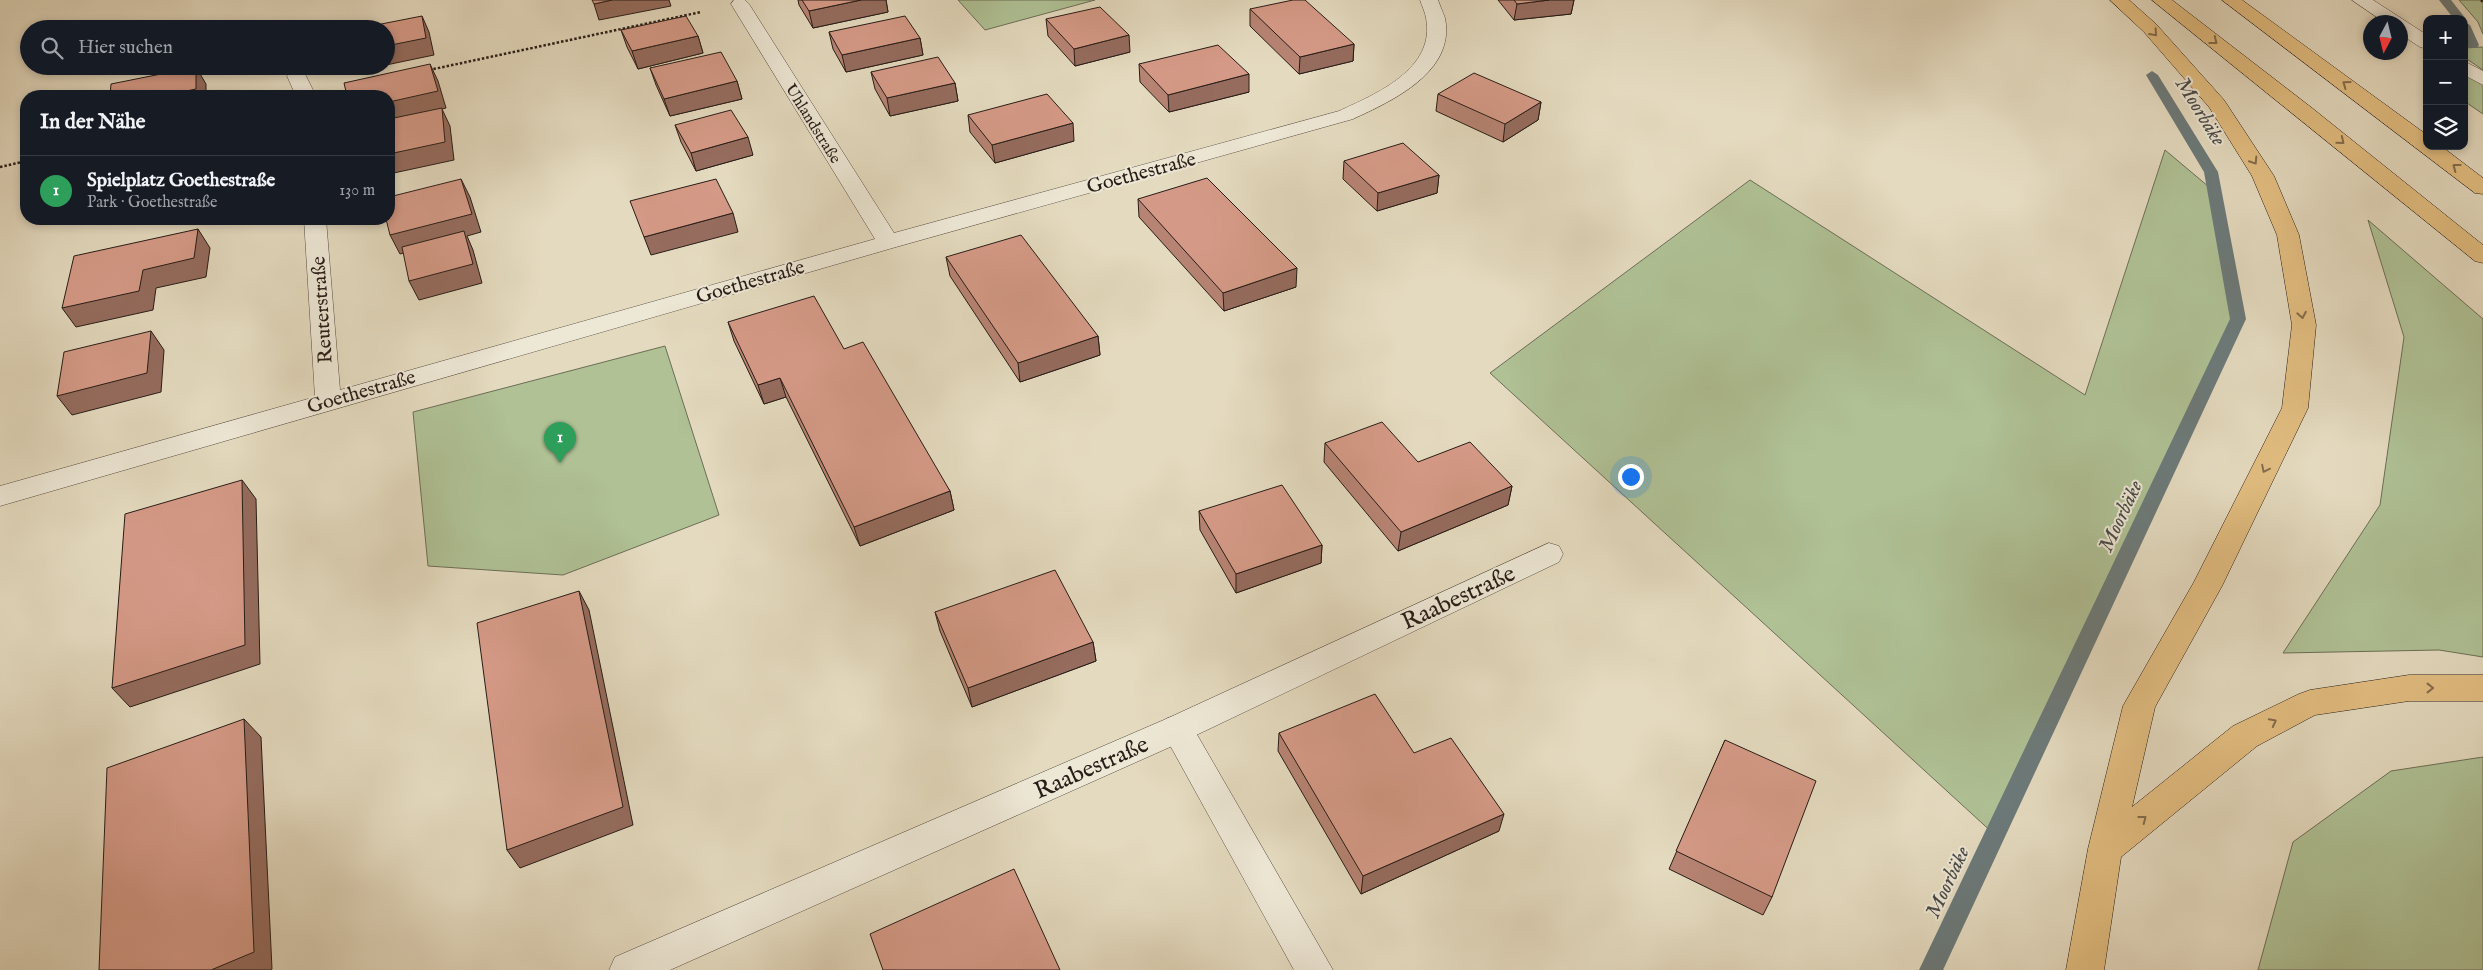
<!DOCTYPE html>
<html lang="de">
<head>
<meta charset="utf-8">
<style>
	body { margin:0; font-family:"IM FELL English",serif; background:#242831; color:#f1f3f6 }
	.controls { position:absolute; right:15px; top:15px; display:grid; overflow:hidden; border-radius:10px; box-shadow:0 2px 8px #0003 }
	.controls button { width:45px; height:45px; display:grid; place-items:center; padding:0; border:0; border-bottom:1px solid #363941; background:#171b24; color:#f1f3f6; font:25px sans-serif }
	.compass { position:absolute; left:2363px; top:15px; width:45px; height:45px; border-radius:50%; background:#171b24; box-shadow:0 2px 8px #0003; rotate:187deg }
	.you { position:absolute; left:1630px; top:476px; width:18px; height:18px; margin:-12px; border:4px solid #fff; border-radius:50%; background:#1a73e8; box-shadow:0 0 0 8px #1a73e833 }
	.badge { display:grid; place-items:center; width:32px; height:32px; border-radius:50%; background:#c59692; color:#fff; font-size:16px; font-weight:700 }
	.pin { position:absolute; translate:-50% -41px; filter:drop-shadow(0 1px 2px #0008) }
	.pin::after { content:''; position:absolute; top:26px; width:18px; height:15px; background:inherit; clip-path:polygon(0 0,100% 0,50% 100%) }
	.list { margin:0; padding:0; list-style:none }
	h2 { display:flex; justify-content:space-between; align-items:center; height:65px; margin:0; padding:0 20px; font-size:21px }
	h2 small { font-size:16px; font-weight:400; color:#9ea1a6 }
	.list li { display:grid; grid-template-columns:32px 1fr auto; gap:15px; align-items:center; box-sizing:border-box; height:70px; padding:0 20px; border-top:1px solid #363941 }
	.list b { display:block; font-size:19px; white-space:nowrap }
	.list p { margin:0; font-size:16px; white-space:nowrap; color:#9ea1a6 }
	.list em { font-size:16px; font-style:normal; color:#9ea1a6 }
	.icon { flex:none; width:28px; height:28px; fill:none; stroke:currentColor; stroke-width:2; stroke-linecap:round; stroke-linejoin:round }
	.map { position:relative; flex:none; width:2483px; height:970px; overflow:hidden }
	.search { position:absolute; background:#171b24; box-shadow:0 2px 8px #0003; left:20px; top:20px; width:375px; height:55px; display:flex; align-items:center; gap:12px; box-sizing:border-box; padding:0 18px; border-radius:28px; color:#9ea1a6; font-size:19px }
	.panel { position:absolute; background:#171b24; box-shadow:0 2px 8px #0003; left:20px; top:90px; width:375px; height:135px; border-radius:20px }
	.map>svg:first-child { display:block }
	.green { fill:#afc195; stroke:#6c6e56 }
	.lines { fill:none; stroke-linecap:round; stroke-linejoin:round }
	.stream { fill:#6c7a7a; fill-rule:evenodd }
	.lane-casing { stroke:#574c41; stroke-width:1 }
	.street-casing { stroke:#574c41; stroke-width:1 }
	.highway-casing { stroke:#281c17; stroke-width:1 }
	.path { stroke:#281c17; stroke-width:2.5; stroke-dasharray:2.5 2; stroke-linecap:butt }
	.lane { fill:#ede7d5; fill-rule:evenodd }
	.street { fill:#ede7d5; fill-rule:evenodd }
	.highway { fill:#e2bd80; fill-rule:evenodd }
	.wall { fill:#b78474; stroke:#281c17 }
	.shaded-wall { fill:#956c5e; stroke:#281c17 }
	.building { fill:#d59a87; stroke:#281c17 }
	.oneway { stroke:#856c4c }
	.labels { text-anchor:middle; stroke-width:4; stroke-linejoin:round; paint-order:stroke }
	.far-street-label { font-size:16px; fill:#281c17; stroke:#ede7d5 }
	.street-label { font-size:20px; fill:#281c17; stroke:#ede7d5 }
	.water-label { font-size:21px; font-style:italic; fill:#4a4b49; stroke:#ede7d5 }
	.near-street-label { font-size:24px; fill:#281c17; stroke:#ede7d5 }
</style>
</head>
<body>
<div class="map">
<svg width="2483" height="970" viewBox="0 0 2483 970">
	<rect width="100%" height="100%" fill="#e4dabf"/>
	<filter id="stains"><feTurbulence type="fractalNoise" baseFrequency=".004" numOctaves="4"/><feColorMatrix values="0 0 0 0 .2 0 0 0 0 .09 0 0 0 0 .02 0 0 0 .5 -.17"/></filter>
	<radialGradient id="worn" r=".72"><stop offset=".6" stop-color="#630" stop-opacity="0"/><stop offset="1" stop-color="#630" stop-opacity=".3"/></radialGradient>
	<path class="green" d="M958,0H1095L985,30Z
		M2459,0H2483V34L2478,22Z
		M2483,47V70L2464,57V48Z
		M2464,69L2483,71V114L2464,101Z
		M2165,150L2215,192L2238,319L1995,835L1490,373L1750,180L2085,395Z
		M2368,220L2483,319V657L2439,650L2283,653L2380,505L2404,337Z
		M665,346L719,515L563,575L428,566L413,412Z
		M2483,757V970H2258L2293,842L2391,771Z"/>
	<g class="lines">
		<path class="stream" d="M2439,0H2451L2466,19L2464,21V19H2454Z
			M2464,22L2470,25L2479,45L2477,48H2469C2463,39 2464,31 2464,22Z
			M2152,71L2158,75L2218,172L2246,319L1943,970H1919L2230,319L2204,172L2146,75Z"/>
		<defs>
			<path id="lane" d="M1177,715L1188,719L1333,970H1294L1161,729L1166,719Z"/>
			<path id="street" d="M734,0H745L749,4L894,233L1339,111C1376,94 1436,69 1426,18C1425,12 1422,6 1420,0H1438C1440,6 1443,12 1445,18C1456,72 1392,101 1353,119L896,247L0,506V486L315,397L304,219H326L340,390L875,239L731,4Z
				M2352,0H2373L2427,35V49L2420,47L2400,34V22H2384Z
				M2464,61L2483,71V85L2464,75Z
				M297,70L304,72L316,96H296L287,76L290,72Z
				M1549,543L1559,546L1563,554L1559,562L1188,739L670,970H609L615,957L1166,719Z"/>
			<path id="highway" d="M2110,0H2129L2156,24L2224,100L2274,176L2299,235L2316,325L2308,408L2222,586L2155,707L2132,807L2233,726L2299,694L2310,690L2409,675H2483V701H2409L2315,715L2257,746L2121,857L2104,970H2066L2088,849L2123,706L2194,582L2282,408L2292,325L2277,235L2252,176L2209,107L2144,32Z
				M2152,0H2172L2312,108L2483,245V263L2475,261Z
				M2222,0H2242L2427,135V146H2441L2483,178V194L2475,193Z"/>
		</defs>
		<use href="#lane" class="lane-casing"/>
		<use href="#street" class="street-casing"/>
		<use href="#highway" class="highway-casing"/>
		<path class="path" d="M2481,0L2483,2
			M429,70L701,12
			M0,167L26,161"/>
		<use href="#lane" class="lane"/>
		<use href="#street" class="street"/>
		<use href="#highway" class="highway"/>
	</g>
	<path class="wall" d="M798,0H886L888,12L813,28L799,5Z
		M1498,0H1574L1571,14L1514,20Z
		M1250,9L1354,44L1353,61L1299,74L1250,26Z
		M1046,19L1130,52L1075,66L1048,36Z
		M621,30L698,36L703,53L638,69L627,47Z
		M829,32L920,38L923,55L846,72L833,49Z
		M1139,64L1249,92L1169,112L1140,82Z
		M650,68L737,81L742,99L670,116L656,85Z
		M871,72L955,83L958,101L890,116L875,89Z
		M1438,94L1541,102L1538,120L1503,142L1436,111Z
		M968,115L1074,141L995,163L970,132Z
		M675,125L753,155L696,171L681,142Z
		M1344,161L1439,175L1437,193L1377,211L1343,179Z
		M1138,199L1296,287L1224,311L1139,217Z
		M946,257L1098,336L1100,355L1020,382L950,276Z
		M728,322L844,349L950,491L954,510L860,546L786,397L764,404L734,341Z
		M1325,443L1418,462L1512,486L1508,505L1398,551L1324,462Z
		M1199,511L1322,545L1321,563L1236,593L1200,530Z
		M935,612L1093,642L1096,661L972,707L940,631Z
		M1279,733L1414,753L1499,831L1361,894L1278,751Z
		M1725,740L1772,897L1763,915L1669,869Z"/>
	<path class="shaded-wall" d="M612,0H669L671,6L599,20L594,4Z
		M861,0H886L888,12L813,28L809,11Z
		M1549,0H1574L1571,14L1514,20L1517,4Z
		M422,16L429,32L434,55L386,65V46Z
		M1129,35L1130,52L1075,66L1074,49Z
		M698,36L703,53L638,69L632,51Z
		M920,38L923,55L846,72L842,55Z
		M1354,44L1353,61L1299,74L1300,57Z
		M430,64L438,81L446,108L442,109L450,126L454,160L389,174V102Z
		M196,67L206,84V96H162Z
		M1249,74V92L1169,112L1168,95Z
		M737,81L742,99L670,116L664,99Z
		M955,83L958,101L890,116L887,98Z
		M1541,102L1538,120L1503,142L1505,124Z
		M1073,123L1074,141L995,163L992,145Z
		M748,137L753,155L696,171L691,153Z
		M1439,175L1437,193L1377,211L1378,193Z
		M461,179L470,197L481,232L467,236L473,250L482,283L419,300L409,281L466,236L400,254L390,235Z
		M733,213L738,232L651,255L644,237Z
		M164,219H184L167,223Z
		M198,229L210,248L206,277L156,288L153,310L76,327L62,308Z
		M1297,268L1296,287L1224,311L1223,293Z
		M151,331L164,350L161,392L72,415L57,396Z
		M1098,336L1100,355L1020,382L1018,363Z
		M780,378L786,397L764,404L758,385Z
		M242,480L256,499L260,664L130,707L112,688Z
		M1512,486L1508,505L1398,551L1401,532Z
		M950,491L954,510L860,546L854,527Z
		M1322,545L1321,563L1236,593V574Z
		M579,591L589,610L633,825L520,868L507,850Z
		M1093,642L1096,661L972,707L968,688Z
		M244,719L261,737L272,969L270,970H211Z
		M1504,814L1499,831L1361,894L1363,876Z"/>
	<path class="building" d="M592,0H612L594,4Z
		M802,0H861L809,11Z
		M1293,0H1305L1354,44L1300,57L1250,9Z
		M1514,0H1549L1517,4Z
		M1100,7L1129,35L1074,49L1046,19Z
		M422,16L426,38L386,46V29H366V27Z
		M686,16L698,36L632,51L621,30Z
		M905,16L920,38L842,55L829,32Z
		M1218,45L1249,74L1168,95L1139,64Z
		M721,52L737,81L664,99L650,68Z
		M938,57L955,83L887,98L871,72Z
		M430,64L438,91L389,102V96H347L344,83Z
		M196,67V89L162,96H110L111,84Z
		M1474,73L1541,102L1505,124L1438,94Z
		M1047,94L1073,123L992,145L968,115Z
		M442,108L445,142L389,154V119Z
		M731,110L748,137L691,153L675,125Z
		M1403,143L1439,175L1378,193L1344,161Z
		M1207,178L1297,268L1223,293L1138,199Z
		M461,179L472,214L390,235L386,219H389V197Z
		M716,179L733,213L644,237L630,201Z
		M198,229L194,258L143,270L139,291L62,308L74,256Z
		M464,231L473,264L409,281L402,247Z
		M1021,235L1098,336L1018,363L946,257Z
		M814,296L844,349L863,342L950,491L854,527L780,378L758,385L728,322Z
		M151,331L147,373L57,396L64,352Z
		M1382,422L1418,462L1470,442L1512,486L1401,532L1325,443Z
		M242,480L245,645L112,688L125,514Z
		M1282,485L1322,545L1236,574L1199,511Z
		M1055,570L1093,642L968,688L935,612Z
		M579,591L623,807L507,850L477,623Z
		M1375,694L1414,753L1451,738L1504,814L1363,876L1279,733Z
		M244,719L254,952L211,970H99L107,768Z
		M1725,740L1816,781L1772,897L1676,851Z
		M1014,869L1060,970H883L870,934Z"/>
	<defs><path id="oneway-chevron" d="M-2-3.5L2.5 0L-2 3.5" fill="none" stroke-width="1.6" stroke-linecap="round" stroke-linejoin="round" transform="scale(1.25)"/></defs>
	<g class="oneway">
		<use href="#oneway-chevron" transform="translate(2154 33) rotate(48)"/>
		<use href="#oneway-chevron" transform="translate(2214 41) rotate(38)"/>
		<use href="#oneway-chevron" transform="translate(2346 84) rotate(-144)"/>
		<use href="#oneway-chevron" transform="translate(2341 141) rotate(39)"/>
		<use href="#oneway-chevron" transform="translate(2254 161) rotate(57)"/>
		<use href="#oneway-chevron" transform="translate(2456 167) rotate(-143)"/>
		<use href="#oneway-chevron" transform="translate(2302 315) rotate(80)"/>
		<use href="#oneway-chevron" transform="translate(2265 469) rotate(116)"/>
		<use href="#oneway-chevron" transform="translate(2430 688)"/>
		<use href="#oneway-chevron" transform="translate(2273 722) rotate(-27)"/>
		<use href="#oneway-chevron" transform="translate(2143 819) rotate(-38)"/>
	</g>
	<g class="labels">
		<g class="far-street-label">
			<text transform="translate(814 123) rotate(58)" y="6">Uhlandstraße</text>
		</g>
		<g class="street-label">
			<text transform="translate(1141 172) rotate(-15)" y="7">Goethestraße</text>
			<text transform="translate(750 281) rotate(-16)" y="7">Goethestraße</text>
			<text transform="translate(321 310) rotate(-94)" y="7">Reuterstraße</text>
			<text transform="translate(361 391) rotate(-16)" y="7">Goethestraße</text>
		</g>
		<g class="water-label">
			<text transform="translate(2201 111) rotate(58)" y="7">Moorbäke</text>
			<text transform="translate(2120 516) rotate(-65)" y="7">Moorbäke</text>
			<text transform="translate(1947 882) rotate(-65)" y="7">Moorbäke</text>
		</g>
		<g class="near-street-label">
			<text transform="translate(1458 597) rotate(-25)" y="8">Raabestraße</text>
			<text transform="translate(1091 767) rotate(-24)" y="8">Raabestraße</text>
		</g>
	</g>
	<rect width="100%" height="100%" filter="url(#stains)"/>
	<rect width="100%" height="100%" fill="url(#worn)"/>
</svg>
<div class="controls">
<button>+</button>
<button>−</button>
<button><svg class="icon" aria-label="layers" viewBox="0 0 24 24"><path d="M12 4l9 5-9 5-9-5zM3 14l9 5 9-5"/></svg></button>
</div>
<svg class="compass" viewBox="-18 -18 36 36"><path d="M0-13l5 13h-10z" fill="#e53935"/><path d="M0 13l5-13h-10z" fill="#9ea1a6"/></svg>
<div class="you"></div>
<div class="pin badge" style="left:560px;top:463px;background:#2e9e5b">1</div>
<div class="search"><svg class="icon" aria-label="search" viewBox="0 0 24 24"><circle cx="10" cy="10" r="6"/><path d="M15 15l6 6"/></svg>Hier suchen</div>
<section class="panel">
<h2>In der Nähe<small></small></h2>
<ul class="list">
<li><span class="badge" style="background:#2e9e5b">1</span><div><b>Spielplatz Goethestraße</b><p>Park · Goethestraße</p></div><em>130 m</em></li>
</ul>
</section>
</div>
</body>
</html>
